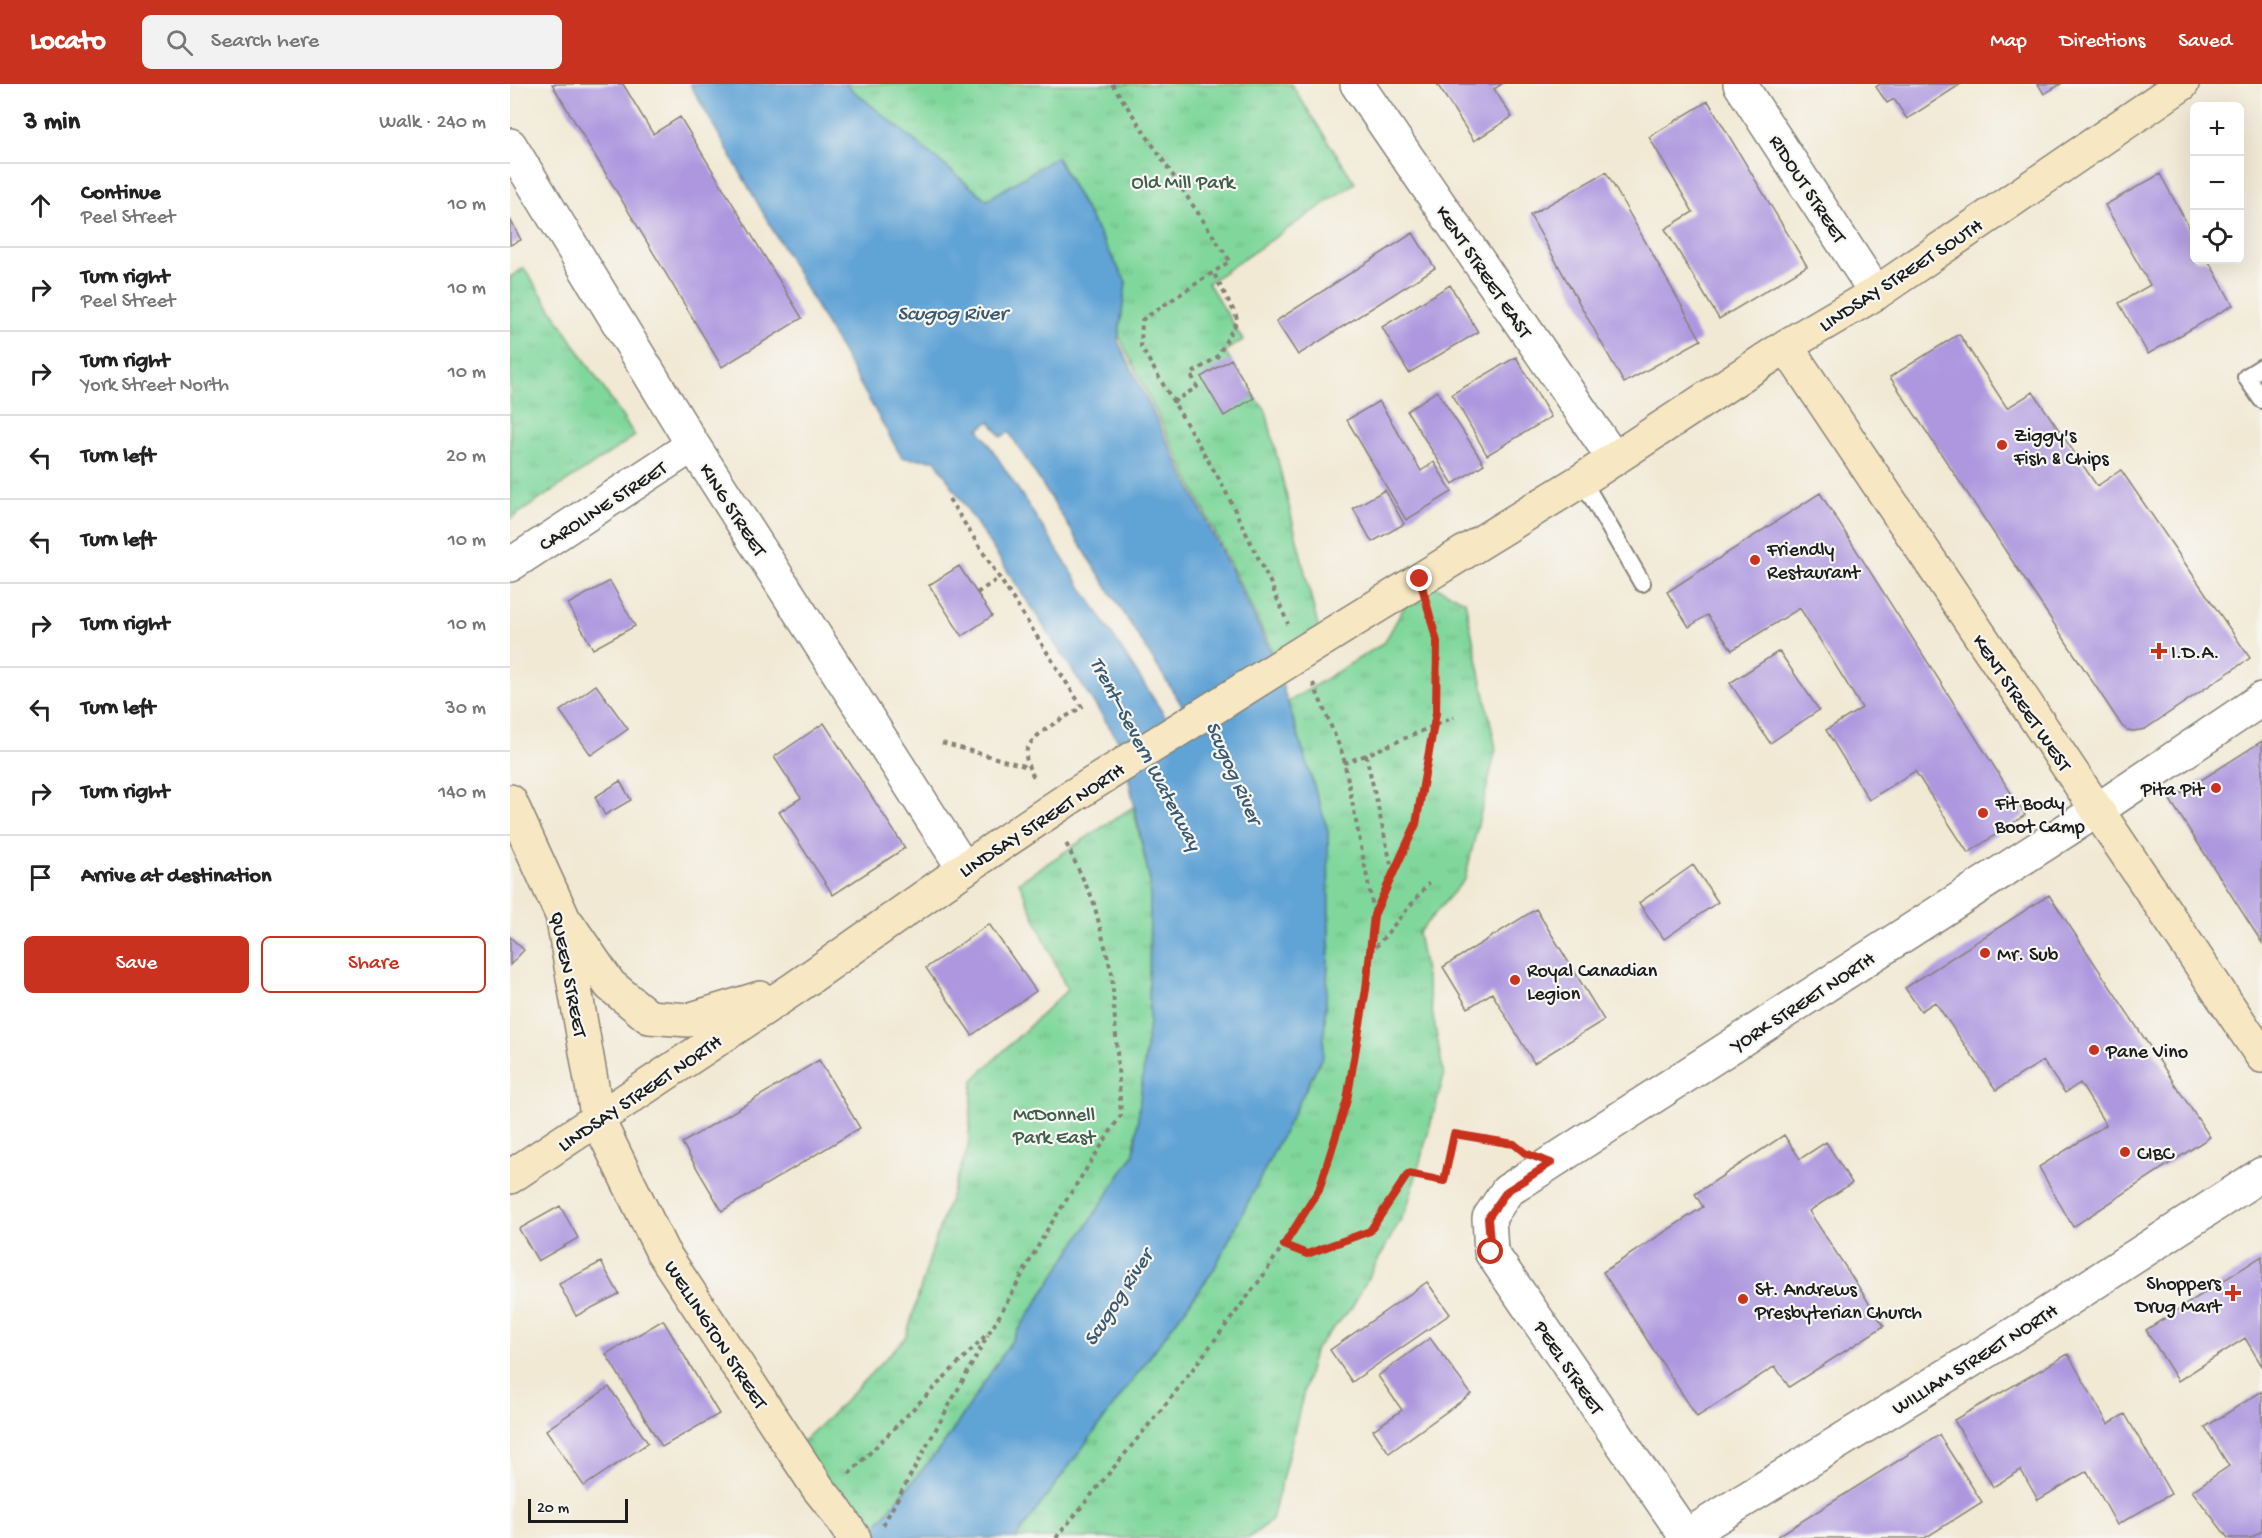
<!DOCTYPE html>
<html lang="en">
<head>
<meta charset="utf-8">
<style>
	body { margin:0; font-family:"Gochi Hand",sans-serif; background:#f2f2f2; color:#222 }
	.controls { position:absolute; right:18px; top:18px; display:grid; overflow:hidden; border-radius:9px; box-shadow:0 6px 24px #0002 }
	.controls button { width:54px; height:54px; display:grid; place-items:center; padding:0; border:0; border-bottom:2px solid #e0e0e0; background:#fff; color:#222; font:30px sans-serif }
	.scale { position:absolute; left:18px; bottom:15px; width:100px; box-sizing:border-box; padding-left:6px; border:3px solid #1c1c1c; border-top:0; font-size:16px; line-height:21px; white-space:nowrap; color:#1c1c1c; -webkit-text-stroke:4px #f6f6f2; paint-order:stroke }
	.stop { position:absolute; width:18px; height:18px; margin:-14px; border:4px solid #c8321e; border-radius:50%; background:#fff }
	.stop.end { background:#c8321e; border-color:#fff; box-shadow:0 2px 6px #0008 }
	.list { margin:0; padding:0; list-style:none }
	h2 { display:flex; justify-content:space-between; align-items:center; height:78px; margin:0; padding:0 24px; font-size:26px }
	h2 small { font-size:20px; font-weight:400; color:#767676 }
	.list li { display:grid; grid-template-columns:39px 1fr auto; gap:18px; align-items:center; box-sizing:border-box; height:84px; padding:0 24px; border-top:2px solid #e0e0e0 }
	.list b { display:block; font-size:22px; white-space:nowrap }
	.list p { margin:0; font-size:20px; white-space:nowrap; color:#767676 }
	.list em { font-size:20px; font-style:normal; color:#767676 }
	.actions { display:flex; gap:12px; padding:18px 24px }
	.actions a { flex:1; padding:14px 0; border:2px solid #c8321e; border-radius:9px; text-align:center; font-size:21px; color:#c8321e }
	.actions .main { background:#c8321e; color:#fff }
	.icon { flex:none; width:33px; height:33px; fill:none; stroke:currentColor; stroke-width:2; stroke-linecap:round; stroke-linejoin:round }
	.map { position:relative; flex:none; width:1752px; height:1454px; overflow:hidden }
	header { display:flex; align-items:center; gap:36px; box-sizing:border-box; height:84px; padding:0 30px; background:#c8321e; color:#fff }
	header strong { font-size:28px }
	nav { display:flex; gap:33px; margin-inline-start:auto; font-size:21px }
	.search { width:420px; height:54px; background:#f2f2f2; display:flex; align-items:center; gap:15px; box-sizing:border-box; padding:0 21px; border-radius:9px; color:#767676; font-size:22px }
	main { display:flex }
	aside { flex:1; background:#fff }
	.map>svg:first-child { display:block }
	.grass { fill:url(#grass-tufts); stroke:#4e7a5c; stroke-width:1.5 }
	.water { fill:#61a3d5; stroke:#3e6078; stroke-width:1.5; fill-rule:evenodd }
	.building { fill:#ae97df }
	.lines { fill:none; stroke-linecap:round; stroke-linejoin:round }
	.service-casing { stroke:#878278; stroke-width:20 }
	.minor-casing { stroke:#878278; stroke-width:36 }
	.tertiary-casing { stroke:#878278; stroke-width:36 }
	.secondary-casing { stroke:#878278; stroke-width:36 }
	.path { stroke:#878278; stroke-width:4; stroke-dasharray:4.5 4.5; stroke-linecap:butt }
	.service { stroke:#fff; stroke-width:16 }
	.minor { stroke:#fff; stroke-width:33 }
	.tertiary { stroke:#fff; stroke-width:33 }
	.secondary { stroke:#f7e8c3; stroke-width:33 }
	.secondary-bridge-casing { stroke:#878278; stroke-width:36; stroke-linecap:butt }
	.secondary-bridge { stroke:#f7e8c3; stroke-width:33 }
	.route { stroke:#c8321e; stroke-width:8 }
	.poi-dot { fill:#c8321e; stroke:#f6f6f2; stroke-width:2 }
	.labels { text-anchor:middle; stroke-width:4.5; stroke-linejoin:round; paint-order:stroke }
	.park-label { font-size:20px; fill:#3f5d48; stroke:#f6f6f2 }
	.street-label { font-size:20px; fill:#1c1c1c; stroke:#f6f6f2 }
	.poi-label { font-size:20px; fill:#1c1c1c; stroke:#f6f6f2; text-anchor:start }
	.water-label { font-size:21px; font-style:italic; fill:#3b596f; stroke:#f6f6f2 }
</style>
</head>
<body>
<header>
<strong>Locato</strong>
<div class="search"><svg class="icon" aria-label="search" viewBox="0 0 24 24"><circle cx="10" cy="10" r="6"/><path d="M15 15l6 6"/></svg>Search here</div>
<nav><a>Map</a><a>Directions</a><a>Saved</a></nav>
</header>
<main>
<aside>
<h2>3 min<small>Walk · 240 m</small></h2>
<ul class="list">
<li><svg class="icon" aria-label="ahead" viewBox="0 0 24 24"><path d="M12 20V5M6 11l6-6 6 6"/></svg><div><b>Continue</b><p>Peel Street</p></div><em>10 m</em></li>
<li><svg class="icon" aria-label="right" viewBox="0 0 24 24"><path d="M7 20v-9h11M14 6l5 5-5 5"/></svg><div><b>Turn right</b><p>Peel Street</p></div><em>10 m</em></li>
<li><svg class="icon" aria-label="right" viewBox="0 0 24 24"><path d="M7 20v-9h11M14 6l5 5-5 5"/></svg><div><b>Turn right</b><p>York Street North</p></div><em>10 m</em></li>
<li><svg class="icon" aria-label="left" viewBox="0 0 24 24"><path d="M17 20v-9H6M10 6l-5 5 5 5"/></svg><div><b>Turn left</b></div><em>20 m</em></li>
<li><svg class="icon" aria-label="left" viewBox="0 0 24 24"><path d="M17 20v-9H6M10 6l-5 5 5 5"/></svg><div><b>Turn left</b></div><em>10 m</em></li>
<li><svg class="icon" aria-label="right" viewBox="0 0 24 24"><path d="M7 20v-9h11M14 6l5 5-5 5"/></svg><div><b>Turn right</b></div><em>10 m</em></li>
<li><svg class="icon" aria-label="left" viewBox="0 0 24 24"><path d="M17 20v-9H6M10 6l-5 5 5 5"/></svg><div><b>Turn left</b></div><em>30 m</em></li>
<li><svg class="icon" aria-label="right" viewBox="0 0 24 24"><path d="M7 20v-9h11M14 6l5 5-5 5"/></svg><div><b>Turn right</b></div><em>140 m</em></li>
<li><svg class="icon" aria-label="arrive" viewBox="0 0 24 24"><path d="M6 21V4h12l-3 4 3 4H6"/></svg><div><b>Arrive at destination</b></div></li>
</ul>
<div class="actions"><a class="main">Save</a><a>Share</a></div>
</aside>
<div class="map">
<svg width="1752" height="1454" viewBox="0 0 1752 1454">
	<defs>
		<pattern id="grass-tufts" width="24" height="20" patternUnits="userSpaceOnUse" patternTransform="scale(1.5)"><rect width="24" height="20" fill="#80d79b"/><path d="M3 7l-1-3M5 7V3M7 7l1-3M15 17l-1-3M17 17v-4M19 17l1-3" fill="none" stroke="#6eb885"/></pattern>
	</defs>
	<rect width="100%" height="100%" fill="#f6f6f2"/>
	<filter id="ink" filterUnits="userSpaceOnUse"><feTurbulence type="fractalNoise" baseFrequency=".0167" numOctaves="2"/><feDisplacementMap in="SourceGraphic" scale="12" xChannelSelector="R" yChannelSelector="G"/><feConvolveMatrix kernelMatrix="1 2 1 2 8 2 1 2 1" color-interpolation-filters="sRGB"/></filter>
	<filter id="wash" filterUnits="userSpaceOnUse"><feTurbulence type="fractalNoise" baseFrequency=".008" numOctaves="4" result="noise"/><feDisplacementMap in="SourceGraphic" scale="24" xChannelSelector="R" yChannelSelector="G"/><feGaussianBlur stdDeviation="1.35" result="paint"/><feColorMatrix in="noise" values="0 0 0 0 0 0 0 0 0 0 0 0 0 0 0 0 0 1.4 0 .05"/><feComposite in="paint" operator="in"/></filter>
	<g filter="url(#wash)">
		<rect width="100%" height="100%" fill="#f2e9d4"/>
		<path class="grass" d="M335,0H781L845,99L698,199L733,256L715,267L736,302L756,327L811,555L770,582L609,252L616,198L547,73L477,116Z
			M14,184L125,352L0,435V193Z
			M910,495L955,517L986,665L955,795L908,849L934,992L897,1124L842,1223L804,1267L762,1436L739,1454H506L703,1187L813,971L819,861L818,747L778,618L874,559Z
			M623,723L640,798L639,938L624,1070L436,1357L356,1454L282,1367L320,1332L396,1253L425,1156L458,1064L463,996L557,906L509,798Z"/>
		<path class="water" d="M180,0H335L477,116L546,73L616,198L608,257L763,572L818,747L819,861L813,971L703,1187L506,1454H356L436,1357L624,1070L639,938L640,798L612,662L425,376L392,374ZM480,337L491,353L499,348L673,623L656,634L469,345Z"/>
		<g id="blocks">
			<path class="building" d="M42,0H113L143,50L170,33L292,234L212,283Z
				M927,0H992L984,5L1002,33L964,57Z
				M1370,0H1451L1397,35L1384,15L1377,19L1366,3Z
				M1528,0H1551L1534,10Z
				M1198,17L1297,182L1209,235L1155,145L1183,128L1139,53Z
				M1096,88L1191,256L1114,299L1020,131Z
				M1650,90L1684,152V176H1698L1723,221L1638,270L1609,219L1640,201L1595,121Z
				M0,135L11,156L0,161Z
				M903,149L925,184L788,271L766,237Z
				M940,201L968,248L899,289L872,243Z
				M1449,250L1497,324L1523,308L1587,402L1611,386L1740,574L1635,645L1624,647L1617,646L1612,642L1380,293Z
				M1006,273L1041,333L977,371L942,310Z
				M721,275L744,314L714,332L691,293Z
				M927,307L974,380L943,400L897,327Z
				M869,317L911,387L924,378L942,408L896,436L837,336Z
				M875,406L894,440L862,458L843,424Z
				M1310,409L1515,731L1458,769L1405,687L1359,716L1316,646L1352,624L1290,524L1222,566L1197,531L1179,543L1157,508Z
				M449,482L482,532L452,552L419,501Z
				M100,497L125,542L83,565L58,520Z
				M1269,567L1309,626L1260,659L1220,599Z
				M86,601L118,645L81,671L50,627Z
				M314,639L395,764L323,811L269,728L291,714L264,673Z
				M1752,657V859L1660,716Z
				M110,697L121,716L95,731L85,713Z
				M1183,781L1208,818L1154,855L1129,819Z
				M1539,811L1700,1053L1563,1143L1529,1083L1596,1041L1570,999L1555,1009L1533,977L1486,1006L1425,918L1411,927L1395,904Z
				M1026,825L1094,936L1024,979L982,909L958,924L933,883Z
				M479,840L526,907L462,951L416,884Z
				M0,853L14,866L0,881Z
				M309,976L350,1044L212,1127L172,1059Z
				M1274,1051L1290,1075L1316,1058L1342,1099L1299,1127L1374,1242L1279,1303L1265,1282L1187,1333L1093,1188L1193,1123L1185,1110Z
				M50,1122L68,1154L28,1177L9,1145Z
				M1752,1172V1282L1735,1254L1668,1297L1636,1246Z
				M91,1178L109,1210L66,1232L49,1200Z
				M917,1198L940,1230L842,1298L820,1266Z
				M153,1236L209,1330L152,1363L96,1270Z
				M920,1254L961,1310L879,1369L863,1346L892,1326L868,1292Z
				M1558,1270L1598,1340L1615,1330L1661,1410L1607,1441L1577,1387L1528,1416L1511,1386L1483,1403L1444,1336Z
				M99,1303L138,1359L74,1402L36,1346Z
				M1752,1307V1447L1741,1454H1718L1682,1407L1719,1382L1695,1343Z
				M1429,1351L1472,1418L1415,1454H1265Z"/>
		</g>
	</g>
	<g filter="url(#ink)">
		<use href="#blocks" fill-opacity="0" stroke="#878278" stroke-width="1.5"/>
		<g class="lines">
			<defs>
				<path id="service" d="M1752,283L1736,293L1752,316
					M1072,396L1132,499"/>
				<path id="minor" d="M847,0L1104,375
					M1230,0L1366,209
					M0,61L183,361L454,785
					M0,481L183,361
					M1177,1454L981,1168L979,1134L997,1107L1586,727L1752,615"/>
				<path id="tertiary" d="M1173,1454L1530,1234L1752,1090"/>
				<path id="secondary" d="M1276,262L1752,972
					M833,543L1072,396L1276,262L1366,209L1672,0
					M0,717L52,831L88,1036L152,1167L308,1404L324,1424L344,1454
					M58,840L100,901L139,933L178,936L250,914
					M0,1093L285,904L454,785L561,713"/>
			</defs>
			<use href="#service" class="service-casing"/>
			<use href="#minor" class="minor-casing"/>
			<use href="#tertiary" class="tertiary-casing"/>
			<use href="#secondary" class="secondary-casing"/>
			<path class="path" d="M602,0L720,177L632,236L631,263L712,400L760,498L778,540
				M663,318L687,303L681,290L707,273L727,237L726,231L703,188
				M439,415L572,623C557,633 517,651 516,670C516,680 521,688 526,697
				M467,509L489,494
				M803,599L833,671L864,829
				M432,659L518,683
				M834,679L856,671
				M883,789L856,671L944,633
				M860,870L919,799
				M774,1161L797,1170L860,1147L898,1090L934,1097L944,1050L1006,1062
				M339,1390L482,1245L537,1146L611,1031L602,890L583,816L555,757
				M373,1441L478,1251
				M546,1454L664,1310L753,1192L809,1106L837,1016L856,905L865,831L906,740L925,629L927,558L919,527"/>
			<use href="#service" class="service"/>
			<use href="#minor" class="minor"/>
			<use href="#tertiary" class="tertiary"/>
			<use href="#secondary" class="secondary"/>
			<defs>
				<path id="secondary-bridge" d="M561,713L833,543"/>
			</defs>
			<use href="#secondary-bridge" class="secondary-bridge-casing"/>
			<use href="#secondary-bridge" class="secondary-bridge"/>
		</g>
	</g>
	<g class="lines" filter="url(#ink)">
		<path class="route" d="M910,495L927,558L926,629L906,740L864,831L856,905L837,1016L809,1106L774,1161L797,1170L860,1147L898,1090L934,1097L944,1050L1004,1060L1015,1069L1041,1079L997,1107L978,1134L981,1168"/>
	</g>
	<g class="poi-dot">
		<circle cx="1492" cy="361" r="6"/>
		<circle cx="1245" cy="476" r="6"/>
		<path d="M1646 558h6v6h6v6h-6v6h-6v-6h-6v-6h6z"/>
		<circle cx="1706" cy="704" r="6"/>
		<circle cx="1473" cy="729" r="6"/>
		<circle cx="1475" cy="869" r="6"/>
		<circle cx="1005" cy="896" r="6"/>
		<circle cx="1584" cy="966" r="6"/>
		<circle cx="1615" cy="1068" r="6"/>
		<path d="M1720 1200h6v6h6v6h-6v6h-6v-6h-6v-6h6z"/>
		<circle cx="1233" cy="1215" r="6"/>
	</g>
	<g class="labels">
		<g class="park-label">
			<text x="673" y="104">Old Mill Park</text>
			<text x="544" y="1036">McDonnell<tspan x="544" dy="23">Park East</tspan></text>
		</g>
		<g class="street-label">
			<text transform="translate(1299 104) rotate(57)" y="7">RIDOUT STREET</text>
			<text transform="translate(975 187) rotate(56)" y="7">KENT STREET EAST</text>
			<text transform="translate(1390 190) rotate(-33)" y="7">LINDSAY STREET SOUTH</text>
			<text transform="translate(92 421) rotate(-33)" y="7">CAROLINE STREET</text>
			<text transform="translate(224 425) rotate(57)" y="7">KING STREET</text>
			<text transform="translate(1513 618) rotate(56)" y="7">KENT STREET WEST</text>
			<text transform="translate(531 735) rotate(-33)" y="7">LINDSAY STREET NORTH</text>
			<text transform="translate(60 890) rotate(79)" y="7">QUEEN STREET</text>
			<text transform="translate(1292 917) rotate(-33)" y="7">YORK STREET NORTH</text>
			<text transform="translate(129 1008) rotate(-34)" y="7">LINDSAY STREET NORTH</text>
			<text transform="translate(207 1250) rotate(57)" y="7">WELLINGTON STREET</text>
			<text transform="translate(1464 1274) rotate(-32)" y="7">WILLIAM STREET NORTH</text>
			<text transform="translate(1060 1283) rotate(56)" y="7">PEEL STREET</text>
		</g>
		<g class="poi-label">
			<text x="1504" y="357">Ziggy's<tspan x="1504" dy="23">Fish &amp; Chips</tspan></text>
			<text x="1257" y="471">Friendly<tspan x="1257" dy="23">Restaurant</tspan></text>
			<text x="1661" y="574">I.D.A.</text>
			<text x="1694" y="711" text-anchor="end">Pita Pit</text>
			<text x="1485" y="725">Fit Body<tspan x="1485" dy="23">Boot Camp</tspan></text>
			<text x="1487" y="876">Mr. Sub</text>
			<text x="1017" y="892">Royal Canadian<tspan x="1017" dy="23">Legion</tspan></text>
			<text x="1596" y="973">Pane Vino</text>
			<text x="1627" y="1075">CIBC</text>
			<text x="1711" y="1205" text-anchor="end">Shoppers<tspan x="1711" dy="23">Drug Mart</tspan></text>
			<text x="1245" y="1211">St. Andrews<tspan x="1245" dy="23">Presbyterian Church</tspan></text>
		</g>
		<g class="water-label">
			<text x="442" y="235">Scugog River</text>
			<text transform="translate(637 669) rotate(62)" y="7">Trent–Severn Waterway</text>
			<text transform="translate(725 688) rotate(66)" y="7">Scugog River</text>
			<text transform="translate(607 1213) rotate(-57)" y="7">Scugog River</text>
		</g>
	</g>
</svg>
<div class="controls">
<button>+</button>
<button>−</button>
<button><svg class="icon" aria-label="locate" viewBox="0 0 24 24"><circle cx="12" cy="12" r="6"/><path d="M12 2v4M12 18v4M2 12h4M18 12h4"/></svg></button>
</div>
<div class="scale">20 m</div>
<div class="stop" style="left:981px;top:1168px"></div>
<div class="stop end" style="left:910px;top:495px"></div>
</div>
</main>
</body>
</html>
